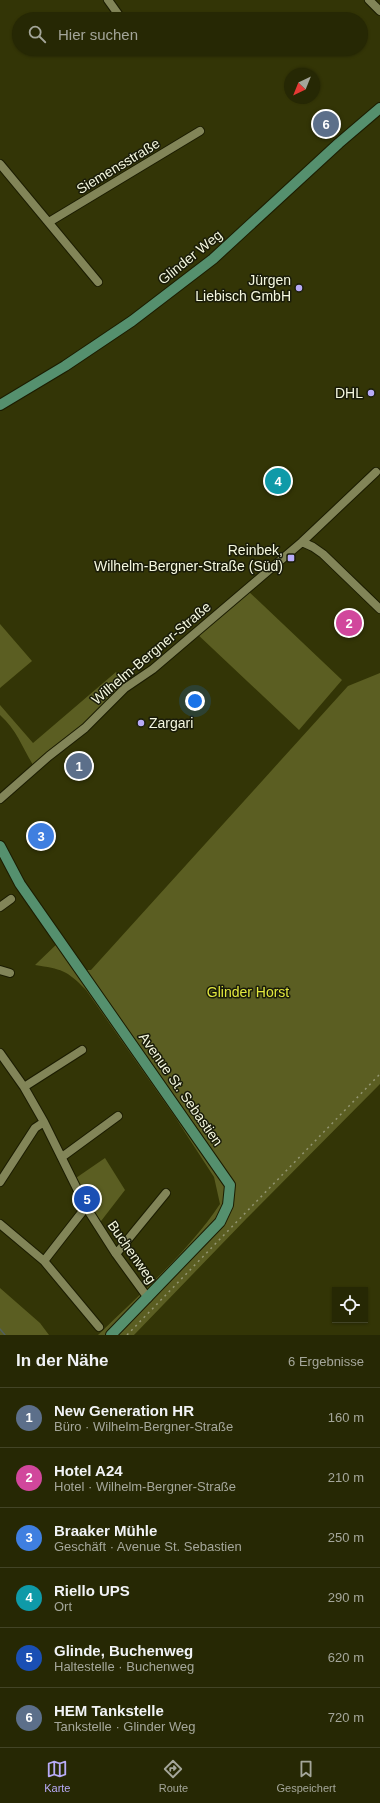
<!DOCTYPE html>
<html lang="de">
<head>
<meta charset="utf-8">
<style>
	body { margin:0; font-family:Helvetica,sans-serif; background:#2e300e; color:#f1f3f6 }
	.controls { position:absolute; right:12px; bottom:12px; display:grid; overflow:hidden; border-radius:0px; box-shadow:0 1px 3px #0004 }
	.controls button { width:36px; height:36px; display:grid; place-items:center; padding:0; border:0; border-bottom:1px solid #424426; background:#262804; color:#f1f3f6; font:20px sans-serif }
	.compass { position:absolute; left:284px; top:68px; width:36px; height:36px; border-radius:50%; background:#262804; box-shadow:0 1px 3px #0004; rotate:223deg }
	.you { position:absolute; left:195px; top:701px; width:14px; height:14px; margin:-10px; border:3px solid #fff; border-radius:50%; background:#1a73e8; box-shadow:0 0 0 6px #1a73e833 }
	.badge { display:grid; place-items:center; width:26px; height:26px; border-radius:50%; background:#b8abf7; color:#fff; font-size:13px; font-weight:700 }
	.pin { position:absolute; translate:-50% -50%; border:2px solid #fff; box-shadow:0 1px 4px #0006 }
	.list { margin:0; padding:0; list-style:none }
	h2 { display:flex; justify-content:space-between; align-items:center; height:52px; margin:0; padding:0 16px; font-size:17px }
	h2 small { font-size:13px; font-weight:400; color:#a4a69a }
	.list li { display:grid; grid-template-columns:26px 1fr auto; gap:12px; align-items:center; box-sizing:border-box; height:60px; padding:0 16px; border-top:1px solid #424426 }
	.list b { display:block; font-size:15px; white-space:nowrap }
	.list p { margin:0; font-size:13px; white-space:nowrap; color:#a4a69a }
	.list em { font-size:13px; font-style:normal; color:#a4a69a }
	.icon { flex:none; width:22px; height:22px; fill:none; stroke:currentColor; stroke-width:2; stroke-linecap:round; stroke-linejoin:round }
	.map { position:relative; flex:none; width:380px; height:1335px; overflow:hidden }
	.search { position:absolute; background:#262804; box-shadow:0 1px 3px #0004; left:12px; right:12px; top:12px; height:44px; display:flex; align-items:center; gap:10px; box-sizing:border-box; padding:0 14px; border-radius:22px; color:#a4a69a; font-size:15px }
	.sheet { height:412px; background:#262804 }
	nav { display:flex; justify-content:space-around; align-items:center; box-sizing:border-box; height:56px; border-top:1px solid #424426; background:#262804; font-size:11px; color:#a4a69a }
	nav a { display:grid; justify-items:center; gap:2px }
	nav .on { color:#b8abf7 }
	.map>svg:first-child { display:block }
	.green { fill:#5b5e22 }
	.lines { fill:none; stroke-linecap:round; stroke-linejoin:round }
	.stream { stroke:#52605f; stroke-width:1.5 }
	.minor-casing { stroke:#1b1c00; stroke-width:10 }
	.major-casing { stroke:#1b1c00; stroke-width:12 }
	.minor { stroke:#828558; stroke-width:8 }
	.major { stroke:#55906e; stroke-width:10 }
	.rail { stroke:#949672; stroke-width:1.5; stroke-dasharray:2 4; stroke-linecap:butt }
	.poi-dot { fill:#b8abf7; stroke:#1a1c09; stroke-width:1.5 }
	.labels { text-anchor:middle; stroke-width:3; stroke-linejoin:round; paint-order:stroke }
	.street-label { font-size:14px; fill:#f5f8df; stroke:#1a1c09 }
	.poi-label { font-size:14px; fill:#f5f8df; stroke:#1a1c09; text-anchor:end }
	.park-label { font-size:14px; fill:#e3e93f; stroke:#1a1c09 }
</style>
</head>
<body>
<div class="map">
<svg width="380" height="1335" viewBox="0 0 380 1335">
	<rect width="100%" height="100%" fill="#333506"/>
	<path class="green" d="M246,589L342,680L299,730L195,632Z
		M0,624L32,661L0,688Z
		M116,672L125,688L35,768C22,748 18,731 0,715V705L33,743Z
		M380,673V1084L247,1218L134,1335H98C139,1295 189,1251 220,1204L214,1177L175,1117L86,990C67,970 61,969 35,965L60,941L81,970H91L348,686Z
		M105,1158L125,1190L98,1225L73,1180Z
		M0,1288L40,1323L49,1335H0Z"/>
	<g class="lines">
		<path class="stream" d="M0,1329L5,1335"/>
		<defs>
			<path id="minor" d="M108,0L118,14
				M369,0L380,11
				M0,164L98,282
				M49,222L200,131
				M302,542L313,547L323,554L380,609
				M0,799L49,756L85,728L125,688L153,669L302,542L376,472
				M0,907L11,899
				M0,970L10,973
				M0,1053L24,1087L44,1122L86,1207L116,1254L148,1298
				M24,1087L82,1050
				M62,1157L118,1116
				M0,1182L35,1128L44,1122
				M0,1224L44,1261L99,1327
				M116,1254L166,1193
				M44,1261L86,1207"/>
			<path id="major" d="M0,405L65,366L132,321L213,259L339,143L380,108
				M0,846L20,884L230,1185L228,1205L220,1222L111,1335"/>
		</defs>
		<use href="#minor" class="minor-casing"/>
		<use href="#major" class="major-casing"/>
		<use href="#minor" class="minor"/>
		<use href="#major" class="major"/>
		<path class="rail" d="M127,1335L380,1074"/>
	</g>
	<g class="poi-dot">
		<circle cx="299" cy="288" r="4"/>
		<circle cx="371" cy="393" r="4"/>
		<rect x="287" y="554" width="8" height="8" rx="2"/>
		<circle cx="141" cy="723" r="4"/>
	</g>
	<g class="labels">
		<g class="street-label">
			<text transform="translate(118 166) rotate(-31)" y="5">Siemensstraße</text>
			<text transform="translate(190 257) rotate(-39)" y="5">Glinder Weg</text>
			<text transform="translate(151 653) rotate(-40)" y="5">Wilhelm-Bergner-Straße</text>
			<text transform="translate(181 1089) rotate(55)" y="5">Avenue St. Sebastien</text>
			<text transform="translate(132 1252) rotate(55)" y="5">Buchenweg</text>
		</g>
		<g class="poi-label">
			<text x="291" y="285">Jürgen<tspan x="291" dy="16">Liebisch GmbH</tspan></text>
			<text x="363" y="398">DHL</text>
			<text x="283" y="555">Reinbek,<tspan x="283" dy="16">Wilhelm-Bergner-Straße (Süd)</tspan></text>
			<text x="149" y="728" text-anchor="start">Zargari</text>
		</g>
		<g class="park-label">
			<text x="248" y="997">Glinder Horst</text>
		</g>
	</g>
</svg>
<div class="controls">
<button><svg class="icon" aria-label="locate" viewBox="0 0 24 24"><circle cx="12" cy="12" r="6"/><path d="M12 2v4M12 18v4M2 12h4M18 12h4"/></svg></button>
</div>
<svg class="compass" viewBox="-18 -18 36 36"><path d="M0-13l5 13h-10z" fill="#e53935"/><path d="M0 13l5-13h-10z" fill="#a4a69a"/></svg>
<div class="you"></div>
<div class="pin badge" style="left:79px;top:766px;background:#5c6f8a">1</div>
<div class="pin badge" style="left:349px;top:623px;background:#d1479c">2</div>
<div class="pin badge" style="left:41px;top:836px;background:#3f7fe0">3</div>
<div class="pin badge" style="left:278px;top:481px;background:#0f9aa8">4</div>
<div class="pin badge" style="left:87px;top:1199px;background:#1a4fb4">5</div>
<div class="pin badge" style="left:326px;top:124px;background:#5c6f8a">6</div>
<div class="search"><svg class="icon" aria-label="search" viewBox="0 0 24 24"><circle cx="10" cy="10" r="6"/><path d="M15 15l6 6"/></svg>Hier suchen</div>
</div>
<section class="sheet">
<h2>In der Nähe<small>6 Ergebnisse</small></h2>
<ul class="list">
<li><span class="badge" style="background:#5c6f8a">1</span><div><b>New Generation HR</b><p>Büro · Wilhelm-Bergner-Straße</p></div><em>160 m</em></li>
<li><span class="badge" style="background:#d1479c">2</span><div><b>Hotel A24</b><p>Hotel · Wilhelm-Bergner-Straße</p></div><em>210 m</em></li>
<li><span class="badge" style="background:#3f7fe0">3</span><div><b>Braaker Mühle</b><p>Geschäft · Avenue St. Sebastien</p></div><em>250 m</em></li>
<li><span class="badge" style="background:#0f9aa8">4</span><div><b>Riello UPS</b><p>Ort</p></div><em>290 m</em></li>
<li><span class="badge" style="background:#1a4fb4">5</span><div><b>Glinde, Buchenweg</b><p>Haltestelle · Buchenweg</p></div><em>620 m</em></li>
<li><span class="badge" style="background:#5c6f8a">6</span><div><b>HEM Tankstelle</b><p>Tankstelle · Glinder Weg</p></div><em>720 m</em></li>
</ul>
</section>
<nav>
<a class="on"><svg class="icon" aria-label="map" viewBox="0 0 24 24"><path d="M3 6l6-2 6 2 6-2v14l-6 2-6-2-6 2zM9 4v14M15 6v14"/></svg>Karte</a>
<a><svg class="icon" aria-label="directions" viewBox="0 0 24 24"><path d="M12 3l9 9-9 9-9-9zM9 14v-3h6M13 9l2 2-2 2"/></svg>Route</a>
<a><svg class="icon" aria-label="saved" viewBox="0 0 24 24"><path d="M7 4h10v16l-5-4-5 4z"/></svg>Gespeichert</a>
</nav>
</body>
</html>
